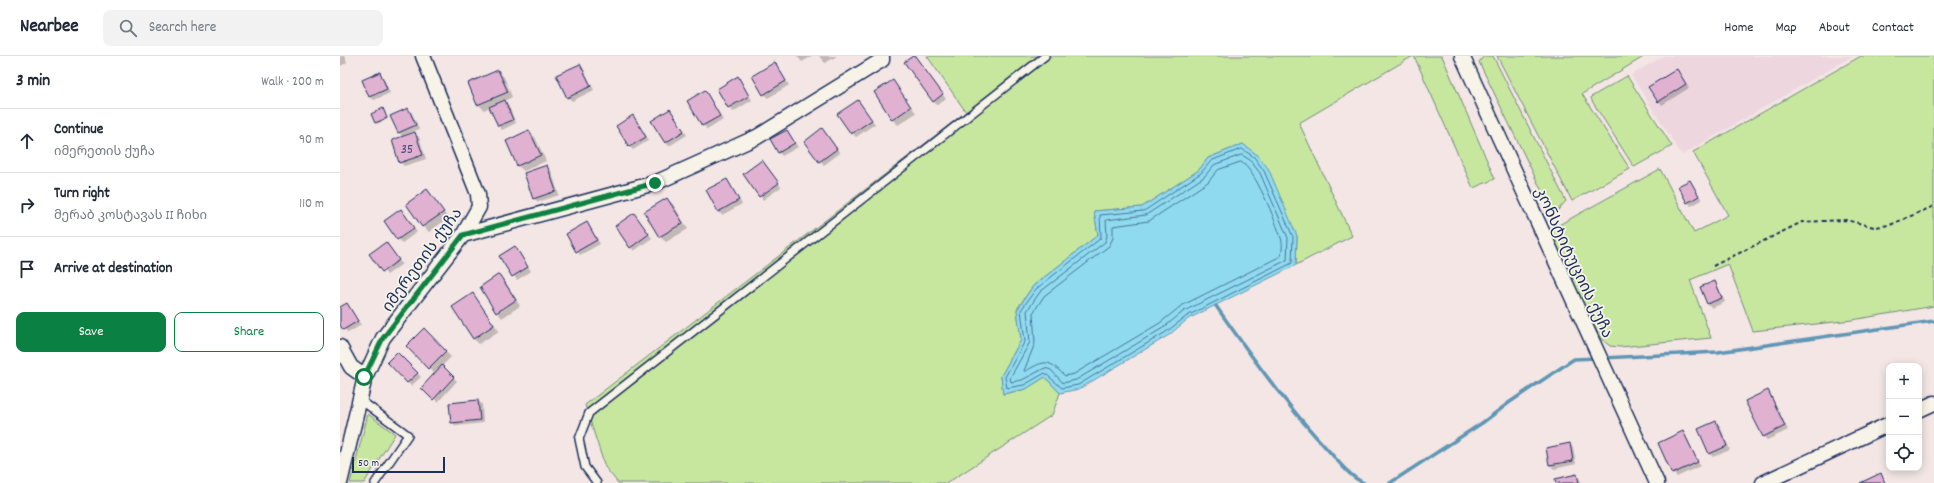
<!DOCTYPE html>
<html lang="en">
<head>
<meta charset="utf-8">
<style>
	body { margin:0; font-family:Dekko,"Noto Sans Georgian",sans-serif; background:#f2f2f3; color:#1f2937 }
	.controls { position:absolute; right:12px; bottom:12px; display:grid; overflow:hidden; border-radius:8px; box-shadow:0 2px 10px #0003 }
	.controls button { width:36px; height:36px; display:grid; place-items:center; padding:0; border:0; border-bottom:1px solid #e0e1e3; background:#fff; color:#1f2937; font:20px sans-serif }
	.scale { position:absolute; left:12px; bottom:10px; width:93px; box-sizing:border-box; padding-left:4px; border:2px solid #1b2f5e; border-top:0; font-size:11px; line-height:14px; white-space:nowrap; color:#1b2f5e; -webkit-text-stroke:3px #f7f3e8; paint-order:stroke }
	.stop { position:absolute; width:12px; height:12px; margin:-9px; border:3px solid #0b8043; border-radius:50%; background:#fff }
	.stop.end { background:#0b8043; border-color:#fff; box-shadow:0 1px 4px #0008 }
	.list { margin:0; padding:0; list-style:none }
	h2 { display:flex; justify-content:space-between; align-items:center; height:52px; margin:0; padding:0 16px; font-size:17px }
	h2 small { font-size:13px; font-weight:400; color:#747a83 }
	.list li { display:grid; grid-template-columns:26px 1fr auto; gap:12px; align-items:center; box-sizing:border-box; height:64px; padding:0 16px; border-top:1px solid #e0e1e3 }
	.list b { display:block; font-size:15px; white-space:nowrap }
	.list p { margin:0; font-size:13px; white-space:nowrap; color:#747a83 }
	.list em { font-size:13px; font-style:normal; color:#747a83 }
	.actions { display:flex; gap:8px; padding:12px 16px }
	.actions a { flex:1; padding:9px 0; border:1px solid #0b8043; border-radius:8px; text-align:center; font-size:14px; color:#0b8043 }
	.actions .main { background:#0b8043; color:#fff }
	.icon { flex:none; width:22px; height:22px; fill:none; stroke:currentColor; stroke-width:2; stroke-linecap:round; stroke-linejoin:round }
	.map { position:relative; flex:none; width:1594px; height:427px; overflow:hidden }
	header { display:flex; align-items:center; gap:24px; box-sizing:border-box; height:56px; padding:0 20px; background:#fff; border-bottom:1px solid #e0e1e3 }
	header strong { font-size:19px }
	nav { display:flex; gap:22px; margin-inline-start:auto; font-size:14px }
	.search { width:280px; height:36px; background:#f2f2f3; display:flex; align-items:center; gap:10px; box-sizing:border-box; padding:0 14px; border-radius:8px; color:#747a83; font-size:15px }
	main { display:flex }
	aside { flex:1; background:#fff }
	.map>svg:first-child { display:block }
	.built { fill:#eed6df }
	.green { fill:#c7e69e; stroke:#718a7e }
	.water { fill:#8fdaef; stroke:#6196b5 }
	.shadow { fill:#0003 }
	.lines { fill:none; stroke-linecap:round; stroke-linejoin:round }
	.shore { stroke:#497398; stroke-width:1 }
	.stream { stroke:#6196b5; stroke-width:3.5 }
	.building { fill:#e1b1d2; stroke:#1b2f5e }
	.service-casing { stroke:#1b2f5e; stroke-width:10 }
	.minor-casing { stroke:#1b2f5e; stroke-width:17 }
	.path { stroke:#1b2f5e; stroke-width:2; stroke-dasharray:4 3; stroke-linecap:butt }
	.service { stroke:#f7f3e8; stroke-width:7 }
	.minor { stroke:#f7f3e8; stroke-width:14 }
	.route { stroke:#0b8043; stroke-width:5 }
	.labels { text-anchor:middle; stroke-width:3.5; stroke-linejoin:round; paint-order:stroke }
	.number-label { font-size:14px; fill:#4c507b }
	.street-label { font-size:16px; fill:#1b2f5e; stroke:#f7f3e8 }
</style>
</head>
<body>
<header>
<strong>Nearbee</strong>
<div class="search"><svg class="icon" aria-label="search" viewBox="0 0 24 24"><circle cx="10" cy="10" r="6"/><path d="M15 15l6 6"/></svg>Search here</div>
<nav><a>Home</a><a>Map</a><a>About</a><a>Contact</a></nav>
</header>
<main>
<aside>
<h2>3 min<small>Walk · 200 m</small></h2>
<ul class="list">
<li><svg class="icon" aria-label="ahead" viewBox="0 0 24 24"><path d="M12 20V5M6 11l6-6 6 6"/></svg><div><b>Continue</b><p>იმერეთის ქუჩა</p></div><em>90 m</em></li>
<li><svg class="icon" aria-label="right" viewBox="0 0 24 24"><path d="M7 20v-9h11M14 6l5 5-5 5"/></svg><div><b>Turn right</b><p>მერაბ კოსტავას II ჩიხი</p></div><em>110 m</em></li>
<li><svg class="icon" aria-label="arrive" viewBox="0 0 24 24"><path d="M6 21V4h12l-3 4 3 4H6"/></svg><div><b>Arrive at destination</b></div></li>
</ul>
<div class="actions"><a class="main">Save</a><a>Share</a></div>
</aside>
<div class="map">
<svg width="1594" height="427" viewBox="0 0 1594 427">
	<rect width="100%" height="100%" fill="#f3e6e4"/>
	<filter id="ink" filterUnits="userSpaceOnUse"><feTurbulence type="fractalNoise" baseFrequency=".025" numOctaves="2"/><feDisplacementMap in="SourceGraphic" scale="8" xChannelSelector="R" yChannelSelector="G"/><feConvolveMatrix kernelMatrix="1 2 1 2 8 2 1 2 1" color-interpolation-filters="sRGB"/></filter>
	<g filter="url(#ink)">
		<path class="built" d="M1324,0H1513L1342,99L1291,19Z"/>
		<path class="green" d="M587,0H1073L959,67L1012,180L956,209L957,180L903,88L868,102L859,114L802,151L754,155L758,179L693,230L677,253L681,284L661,320L663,338L686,333L705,321L720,337L712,359L607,427H278L265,411L245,349L626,56Z
			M1074,0H1102L1155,123L1133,132Z
			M1144,0H1153L1226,145L1218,154H1211L1139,6Z
			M1157,0H1305L1242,38L1290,113L1232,145Z
			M1521,0H1594V250L1512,264L1413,275L1388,208L1350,224L1371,282L1280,291L1270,290L1261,283L1211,185L1208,175L1320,113L1354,177L1388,159L1353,96Z
			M1287,20L1332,90L1294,111L1252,45L1251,41Z
			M28,358L55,378L24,427H10Z"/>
		<path class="water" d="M903,88L916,98L928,112L957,180L956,209L848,263L829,279L739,333L720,337L705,321L686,333L663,338L661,320L681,284L677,254L693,230L758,179L754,155L802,151L859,114L868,102Z"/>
		<path class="shadow" d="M0,0H5L7,7L0,10Z
			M457,0H472L462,6Z
			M479,0H497L485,7Z
			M574,0L606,43L597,49L593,45Z
			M435,7L449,29L428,42L424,38Z
			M239,9L243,12L254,34L232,45L228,41Z
			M158,15L164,21L172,41L164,45L168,49L176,67L162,74L159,70L150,51L144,54L138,48Z
			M40,17L43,21L50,37L34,44L30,41L23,24Z
			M1340,18L1349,32L1322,49L1310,31Z
			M398,22L412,44L393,56L378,33Z
			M553,25L576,57L558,69L552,63Z
			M365,36L383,64L367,74L348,45Z
			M518,45L535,68L516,81L512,77Z
			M68,53L72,57L79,73L65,79L66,81L75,78L79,81L86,103L64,110L60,106L63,81L59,77L52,61Z
			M43,54L48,63L37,68L35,66Z
			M330,54L347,79L329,90L326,87Z
			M293,61L309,84L293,94L289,90Z
			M447,75L458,91L442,100L439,96Z
			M189,76L195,81L206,105L184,115L178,110L167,86Z
			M485,77L500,97L484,109L466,86Z
			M426,109L441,131L423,144L420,140Z
			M207,111L211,114L219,139L198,146L194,142Z
			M387,124L402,148L382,159L378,156Z
			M1350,125L1362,144L1351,150L1348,146Z
			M87,134L108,162L89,176L83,170Z
			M327,143L333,148L348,173L326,186L320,181L305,156Z
			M61,155L77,176L62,187L58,183Z
			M294,158L312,182L294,195L291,191Z
			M247,167L260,188L240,199L237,195Z
			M46,187L62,208L47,219L31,198Z
			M175,191L191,215L177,224L160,200Z
			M159,220L165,225L180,250L162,262L157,256Z
			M1375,226L1378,230L1385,246L1372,252L1368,248L1361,232Z
			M133,238L159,275L139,288L133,282Z
			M7,248L21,269L8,277L0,267V253Z
			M84,274L111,301L102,310L117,325L98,346L82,332L95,318L67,290Z
			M57,297L81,321L71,330L48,306Z
			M1427,335L1431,339L1448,374L1427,384L1424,381Z
			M138,345L142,348L143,367L116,370L112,366Z
			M1376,366L1380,370L1390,394L1373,401L1369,397Z
			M1343,376L1346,380L1360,410L1337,421L1333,417Z
			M1230,388L1233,392L1236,408L1214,413L1210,409L1207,392Z
			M1237,419L1242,427H1217Z"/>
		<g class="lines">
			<path class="shore" d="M902,93L914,101L924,115L953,181L952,207L847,260L826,276L738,329L722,332L705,317L684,329L667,332L665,321L685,285L681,254L696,233L761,182L760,159L804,155L861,117L871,105Z
				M902,99L910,104L920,117L948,182L947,204L844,255L823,272L736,324L723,327L711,314L705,312L682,324L671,326L670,322L690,286L687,255L700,236L765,186L767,180L766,164L806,159L864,121L874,109Z
				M901,106C915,113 936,166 941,182C943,187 942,195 941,200L841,250L820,267L734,318L725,320C709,304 706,303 686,315H684L695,287L693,257L704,240L769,190L773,182V170L809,165L868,126L878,114Z"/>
			<path class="stream" d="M876,250C911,300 946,349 988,394C998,405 1010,421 1024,427
				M1263,302L1378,296L1594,265
				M1050,427L1142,367L1170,346L1234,303L1257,302"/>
		</g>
		<path class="building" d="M573,0H575L603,38L593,46L564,6Z
			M435,6L446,25L423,39L412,20Z
			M240,8L251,30L227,42L216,19Z
			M1337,13L1346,28L1318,46L1308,31Z
			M158,14L168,36L137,49L128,27Z
			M40,16L47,33L29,41L22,24Z
			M398,20L409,40L388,52L377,33Z
			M553,24L571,51L552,64L534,36Z
			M365,34L380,60L362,70L347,45Z
			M165,44L173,64L158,70L149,51Z
			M518,44L532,64L511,78L497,58Z
			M43,52L47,62L35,67L31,58Z
			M68,52L76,69L58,77L50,60Z
			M330,53L344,75L325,87L311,65Z
			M293,59L306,81L289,91L276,70Z
			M482,72L497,93L479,106L464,86Z
			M189,74L201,99L177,110L166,85Z
			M447,74L455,87L438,97L430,83Z
			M75,76L83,99L59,107L52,84Z
			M422,104L439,127L419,141L403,118Z
			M207,109L216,135L193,143L184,117Z
			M387,123L399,144L378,156L366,134Z
			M1350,124L1359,140L1347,147L1338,130Z
			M87,133L104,156L82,171L66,148Z
			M327,142L343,167L319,181L304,156Z
			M61,153L74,172L57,184L44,165Z
			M294,157L309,178L290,192L275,170Z
			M247,166L257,184L236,196L226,178Z
			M46,186L59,204L42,216L29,198Z
			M175,190L188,211L172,221L159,200Z
			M159,218L176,244L156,257L140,231Z
			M1375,225L1382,242L1367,248L1360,231Z
			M133,237L154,269L133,283L112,251Z
			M7,247L18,265L3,274L0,269V251Z
			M84,272L106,295L88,313L66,290Z
			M57,296L78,317L67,327L47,306Z
			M102,309L114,321L93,344L81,332Z
			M1428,334L1445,370L1423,381L1405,345Z
			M138,344L140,364L111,367L109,347Z
			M1376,365L1387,390L1369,398L1358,373Z
			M1343,375L1358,406L1332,418L1318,387Z
			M1230,387L1233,405L1209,409L1206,392Z
			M1541,417L1545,427H1520Z
			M1237,418L1239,427H1216L1215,423Z"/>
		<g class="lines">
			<defs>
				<path id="service" d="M19,343L68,379L35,427
					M257,427L245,411L239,383L249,357L705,0"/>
				<path id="minor" d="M1122,0L1317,427
					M123,179L315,127L417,81L542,4V0
					M0,291L11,311L25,321
					M1579,354L1594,347
					M0,427L25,321L43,282L123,179L139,151L138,138L83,0
					M1423,427L1549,368"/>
			</defs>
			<use href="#service" class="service-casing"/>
			<use href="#minor" class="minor-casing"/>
			<path class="path" d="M1373,210L1462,166L1506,164L1534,171L1550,169L1594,150"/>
			<use href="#service" class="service"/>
			<use href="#minor" class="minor"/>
		</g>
	</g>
	<g class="lines" filter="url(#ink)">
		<path class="route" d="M24,321L43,282L123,179L315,127"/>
	</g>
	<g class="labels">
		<g class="number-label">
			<text x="67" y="97">35</text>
		</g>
		<g class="street-label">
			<text transform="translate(81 203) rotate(-54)" y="6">იმერეთის ქუჩა</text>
			<text transform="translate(1235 206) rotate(65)" y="6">კონსტიტუციის ქუჩა</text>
		</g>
	</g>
</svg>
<div class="controls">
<button>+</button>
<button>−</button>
<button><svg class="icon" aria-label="locate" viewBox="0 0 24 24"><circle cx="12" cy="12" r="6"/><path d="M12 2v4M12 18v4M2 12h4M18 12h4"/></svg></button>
</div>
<div class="scale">50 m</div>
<div class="stop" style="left:24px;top:321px"></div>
<div class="stop end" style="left:315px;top:127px"></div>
</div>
</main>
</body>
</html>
